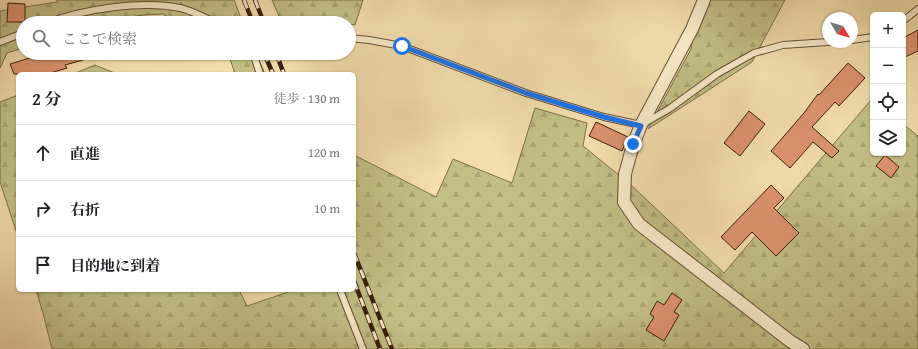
<!DOCTYPE html>
<html lang="ja">
<head>
<meta charset="utf-8">
<style>
	body { margin:0; font-family:"Gentium Book Plus","Noto Serif JP",serif; background:#f6f6f6; color:#202124 }
	.controls { position:absolute; right:12px; top:12px; display:grid; overflow:hidden; border-radius:6px; box-shadow:0 1px 3px #0004 }
	.controls button { width:36px; height:36px; display:grid; place-items:center; padding:0; border:0; border-bottom:1px solid #e0e0e0; background:#fff; color:#202124; font:20px sans-serif }
	.compass { position:absolute; left:822px; top:12px; width:36px; height:36px; border-radius:50%; background:#fff; box-shadow:0 1px 3px #0004; rotate:128deg }
	.stop { position:absolute; width:12px; height:12px; margin:-9px; border:3px solid #1a73e8; border-radius:50%; background:#fff }
	.stop.end { background:#1a73e8; border-color:#fff; box-shadow:0 1px 4px #0008 }
	.list { margin:0; padding:0; list-style:none }
	h2 { display:flex; justify-content:space-between; align-items:center; height:52px; margin:0; padding:0 16px; font-size:17px }
	h2 small { font-size:13px; font-weight:400; color:#757577 }
	.list li { display:grid; grid-template-columns:26px 1fr auto; gap:12px; align-items:center; box-sizing:border-box; height:56px; padding:0 16px; border-top:1px solid #e0e0e0 }
	.list b { display:block; font-size:15px; white-space:nowrap }
	.list em { font-size:13px; font-style:normal; color:#757577 }
	.icon { flex:none; width:22px; height:22px; fill:none; stroke:currentColor; stroke-width:2; stroke-linecap:round; stroke-linejoin:round }
	.map { position:relative; flex:none; width:918px; height:349px; overflow:hidden }
	.search { position:absolute; background:#fff; box-shadow:0 1px 3px #0004; left:16px; top:16px; width:340px; height:44px; display:flex; align-items:center; gap:10px; box-sizing:border-box; padding:0 14px; border-radius:22px; color:#757577; font-size:15px }
	.panel { position:absolute; background:#fff; box-shadow:0 1px 3px #0004; left:16px; top:72px; width:340px; height:220px; border-radius:6px }
	.map>svg:first-child { display:block }
	.forest { fill:url(#forest-firs); stroke:#7c6e48 }
	.building { fill:#de936e; stroke:#371e0c }
	.lines { fill:none; stroke-linecap:round; stroke-linejoin:round }
	.service-casing { stroke:#664e34; stroke-width:8 }
	.minor-casing { stroke:#664e34; stroke-width:14 }
	.service { stroke:#f8eaca; stroke-width:6 }
	.minor { stroke:#f8eaca; stroke-width:12 }
	.rail-casing { stroke:#371e0c; stroke-width:4.5 }
	.rail { stroke:#f8eaca; stroke-width:3; stroke-dasharray:9; stroke-linecap:butt }
	.route { stroke:#1a73e8; stroke-width:5 }
</style>
</head>
<body>
<div class="map">
<svg width="918" height="349" viewBox="0 0 918 349">
	<defs>
		<pattern id="forest-firs" width="22" height="20" patternUnits="userSpaceOnUse"><rect width="22" height="20" fill="#c2bf85"/><path d="M5 1l3.5 6h-7zM16 11l3.5 6h-7z" fill="#a7a472"/></pattern>
	</defs>
	<rect width="100%" height="100%" fill="#f4deae"/>
	<filter id="stains"><feTurbulence type="fractalNoise" baseFrequency=".005" numOctaves="4"/><feColorMatrix values="0 0 0 0 .2 0 0 0 0 .09 0 0 0 0 .02 0 0 0 .5 -.17"/></filter>
	<radialGradient id="worn" r=".72"><stop offset=".6" stop-color="#630" stop-opacity="0"/><stop offset="1" stop-color="#630" stop-opacity=".3"/></radialGradient>
	<path class="forest" d="M57,0H234L243,23H178L163,14L144,15L98,21L94,23H23V48L7,53L0,68V11L57,2Z
		M272,0H363L355,25L349,24V23L281,21Z
		M697,0H785L752,62L648,129L691,49Z
		M228,53H256L265,74H235Z
		M95,65L117,74H73Z
		M18,95V237L0,182V102Z
		M871,100L873,101V153H903V124L918,136V349H52L43,313L36,290H239L247,306L294,290H354V155L436,197L453,159L512,183L535,108L587,123L583,146L630,184L724,273Z"/>
	<path class="building" d="M8,3L25,4V22H7Z
		M918,30V51L903,58V38Z
		M46,53H96L97,56L65,65L67,68L47,74H14L10,64Z
		M848,63L865,78L839,106L835,102L812,127L839,151L832,158L813,142L790,168L771,151L804,113L818,94L819,95Z
		M749,111L765,124L740,156L724,143Z
		M596,122L628,137L622,151L589,136Z
		M885,155L899,167L891,178L876,166Z
		M771,185L784,198L774,208L799,233L776,256L752,232L735,250L721,237Z
		M672,293L682,300L674,312L679,315L664,341L646,330L654,317L650,314L657,301L664,305Z"/>
	<g class="lines">
		<defs>
			<path id="service" d="M903,21L918,9
				M47,23C84,9 142,0 180,8C193,11 205,18 217,23
				M349,38L369,40L402,46L526,93L604,117L641,125L669,109L717,74L754,53L783,45L828,42
				M852,40L873,37
				M0,42L23,33
				M253,53L260,74
				M340,290L363,349"/>
			<path id="minor" d="M704,0L692,29L641,125L633,145L625,174L624,202L639,224L790,341L803,349"/>
		</defs>
		<use href="#service" class="service-casing"/>
		<use href="#minor" class="minor-casing"/>
		<use href="#service" class="service"/>
		<use href="#minor" class="minor"/>
		<defs>
			<path id="rail" d="M244,0L253,23
				M255,0L264,23
				M264,53L273,74
				M276,53L284,74
				M354,253L392,349
				M354,281L380,349"/>
		</defs>
		<use href="#rail" class="rail-casing"/>
		<use href="#rail" class="rail"/>
	</g>
	<g class="lines">
		<path class="route" d="M402,46L526,93L604,117L641,126L633,144"/>
	</g>
	<rect width="100%" height="100%" filter="url(#stains)"/>
	<rect width="100%" height="100%" fill="url(#worn)"/>
</svg>
<div class="controls">
<button>+</button>
<button>−</button>
<button><svg class="icon" aria-label="locate" viewBox="0 0 24 24"><circle cx="12" cy="12" r="6"/><path d="M12 2v4M12 18v4M2 12h4M18 12h4"/></svg></button>
<button><svg class="icon" aria-label="layers" viewBox="0 0 24 24"><path d="M12 4l9 5-9 5-9-5zM3 14l9 5 9-5"/></svg></button>
</div>
<svg class="compass" viewBox="-18 -18 36 36"><path d="M0-13l5 13h-10z" fill="#e53935"/><path d="M0 13l5-13h-10z" fill="#757577"/></svg>
<div class="stop" style="left:402px;top:46px"></div>
<div class="stop end" style="left:633px;top:144px"></div>
<div class="search"><svg class="icon" aria-label="search" viewBox="0 0 24 24"><circle cx="10" cy="10" r="6"/><path d="M15 15l6 6"/></svg>ここで検索</div>
<section class="panel">
<h2>2 分<small>徒歩 · 130 m</small></h2>
<ul class="list">
<li><svg class="icon" aria-label="ahead" viewBox="0 0 24 24"><path d="M12 20V5M6 11l6-6 6 6"/></svg><div><b>直進</b></div><em>120 m</em></li>
<li><svg class="icon" aria-label="right" viewBox="0 0 24 24"><path d="M7 20v-9h11M14 6l5 5-5 5"/></svg><div><b>右折</b></div><em>10 m</em></li>
<li><svg class="icon" aria-label="arrive" viewBox="0 0 24 24"><path d="M6 21V4h12l-3 4 3 4H6"/></svg><div><b>目的地に到着</b></div></li>
</ul>
</section>
</div>
</body>
</html>
